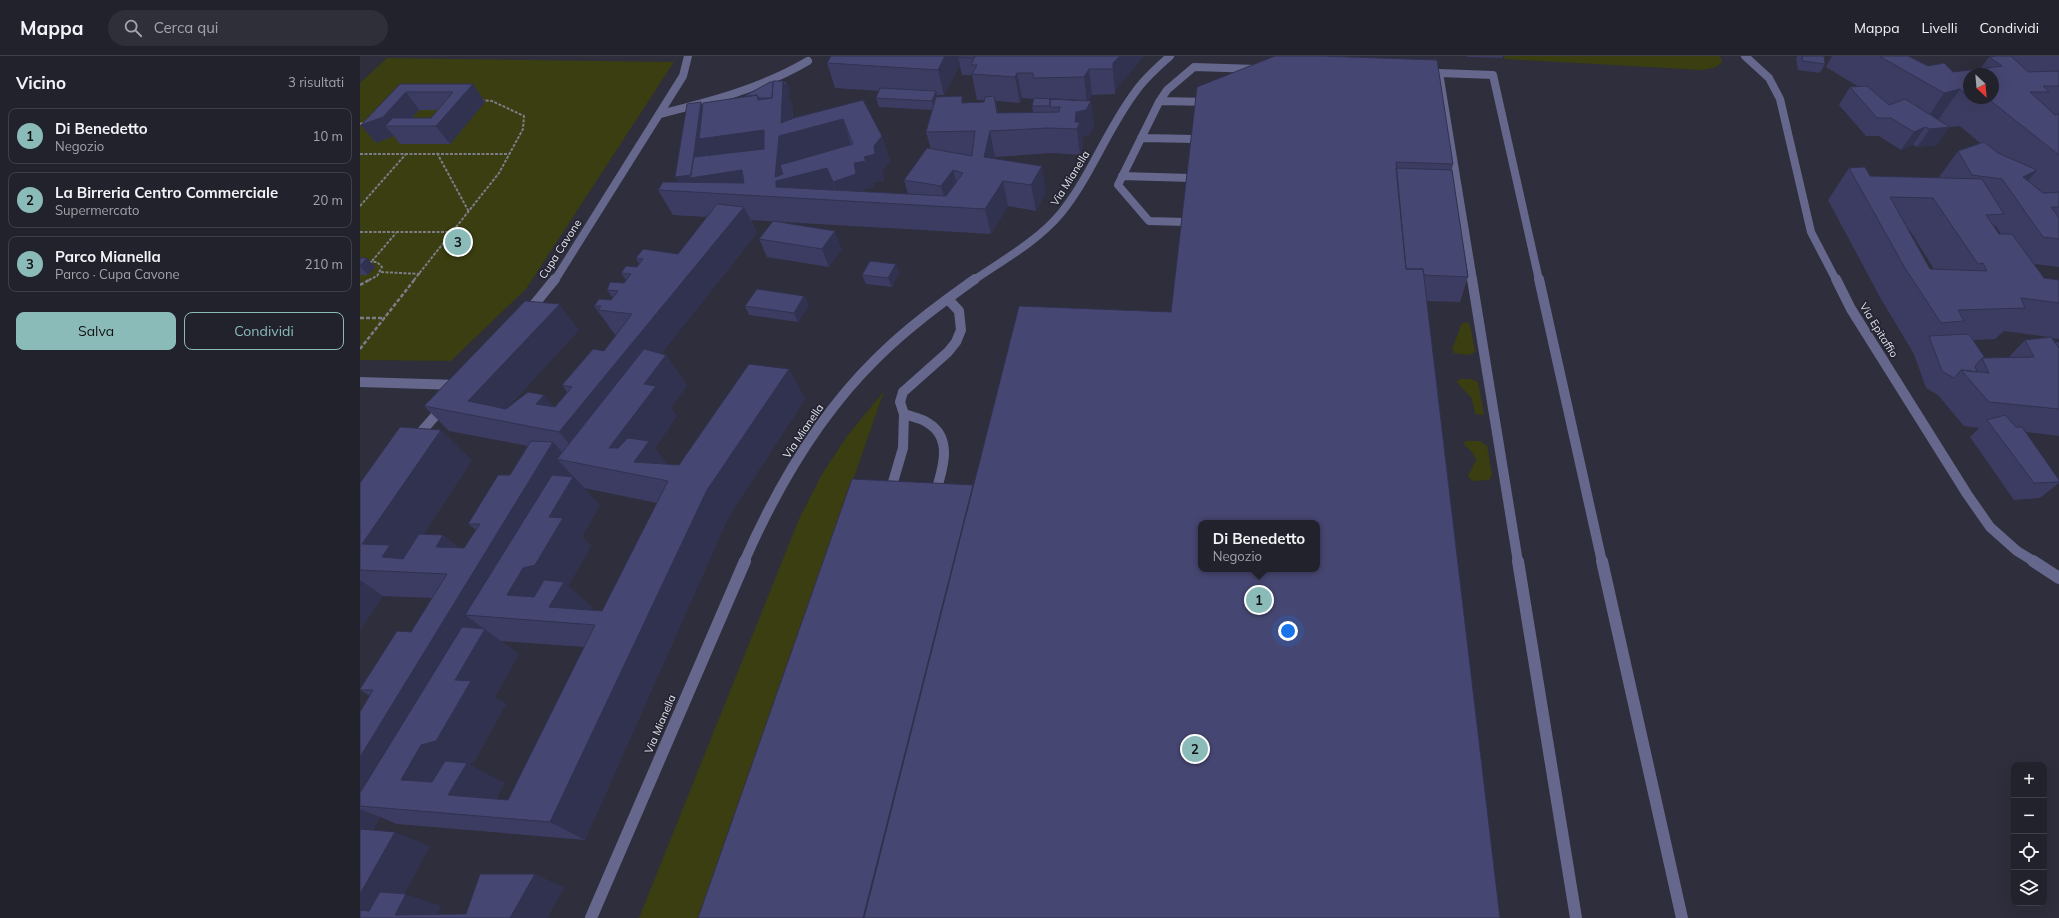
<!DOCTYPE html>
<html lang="it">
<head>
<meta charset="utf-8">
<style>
	body { margin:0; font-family:Mulish,sans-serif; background:#2e2f39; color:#f1f3f6 }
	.controls { position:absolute; right:12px; bottom:12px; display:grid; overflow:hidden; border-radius:8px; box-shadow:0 4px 16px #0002 }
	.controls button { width:36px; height:36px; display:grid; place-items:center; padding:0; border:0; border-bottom:1px solid #3f3f49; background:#22222d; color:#f1f3f6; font:20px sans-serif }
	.compass { position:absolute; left:1603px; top:12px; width:36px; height:36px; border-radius:50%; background:#22222d; box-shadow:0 4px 16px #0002; rotate:154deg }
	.you { position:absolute; left:928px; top:575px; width:14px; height:14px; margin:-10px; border:3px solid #fff; border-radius:50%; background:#1a73e8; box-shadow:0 0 0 6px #1a73e833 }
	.badge { display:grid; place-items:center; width:26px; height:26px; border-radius:50%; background:#8bbbb9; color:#111; font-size:13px; font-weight:700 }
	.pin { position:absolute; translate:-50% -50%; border:2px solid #fff; box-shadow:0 1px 4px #0006 }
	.popup { position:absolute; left:838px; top:464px; width:122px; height:52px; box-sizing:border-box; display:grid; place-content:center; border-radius:8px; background:#22222d; filter:drop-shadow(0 1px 3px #0005); font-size:13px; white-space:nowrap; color:#a2a4aa }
	.popup b { font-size:15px; color:#f1f3f6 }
	.popup::after { content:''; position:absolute; left:50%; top:100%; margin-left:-8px; border:8px solid transparent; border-top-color:#22222d }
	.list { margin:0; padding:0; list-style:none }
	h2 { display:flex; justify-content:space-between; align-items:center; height:52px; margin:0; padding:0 16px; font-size:17px }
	h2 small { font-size:13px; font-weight:400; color:#a2a4aa }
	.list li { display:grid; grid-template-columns:26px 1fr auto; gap:12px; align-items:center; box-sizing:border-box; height:56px; margin:0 8px 8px; padding:0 8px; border:1px solid #3f3f49; border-radius:8px }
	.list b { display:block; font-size:15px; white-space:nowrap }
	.list p { margin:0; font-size:13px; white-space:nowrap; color:#a2a4aa }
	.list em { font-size:13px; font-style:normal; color:#a2a4aa }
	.actions { display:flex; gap:8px; padding:12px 16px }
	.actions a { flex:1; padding:9px 0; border:1px solid #8bbbb9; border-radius:8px; text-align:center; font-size:14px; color:#8bbbb9 }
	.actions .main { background:#8bbbb9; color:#111 }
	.icon { flex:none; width:22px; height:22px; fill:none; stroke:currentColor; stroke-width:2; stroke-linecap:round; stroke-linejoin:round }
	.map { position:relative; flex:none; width:1699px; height:862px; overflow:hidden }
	header { display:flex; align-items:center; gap:24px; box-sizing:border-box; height:56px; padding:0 20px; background:#22222d; border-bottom:1px solid #3f3f49 }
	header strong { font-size:19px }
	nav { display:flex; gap:22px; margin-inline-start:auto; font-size:14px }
	.search { width:280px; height:36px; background:#2e2f39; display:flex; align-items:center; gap:10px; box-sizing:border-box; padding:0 14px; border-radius:22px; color:#a2a4aa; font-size:15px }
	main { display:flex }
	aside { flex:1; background:#22222d }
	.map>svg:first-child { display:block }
	.green { fill:#3a3e10 }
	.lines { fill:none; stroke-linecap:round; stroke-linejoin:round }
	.path-far1 { stroke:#7d7d89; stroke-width:2; stroke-dasharray:3 1.5; stroke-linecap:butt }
	.path { stroke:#7d7d89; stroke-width:2.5; stroke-dasharray:4 2; stroke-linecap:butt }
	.service-far2 { stroke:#66678d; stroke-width:8 }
	.service-far1 { stroke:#66678d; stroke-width:10 }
	.service { stroke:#66678d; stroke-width:12 }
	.minor-far2 { stroke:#66678d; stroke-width:8 }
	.minor-far1 { stroke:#66678d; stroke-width:10 }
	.minor { stroke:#66678d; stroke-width:12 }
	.wall { fill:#3c3c62; fill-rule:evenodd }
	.shaded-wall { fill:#313150 }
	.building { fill:#464672; stroke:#313150; fill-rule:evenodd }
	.labels { text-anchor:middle; stroke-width:3.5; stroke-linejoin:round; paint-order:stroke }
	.street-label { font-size:11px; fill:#e3e3ed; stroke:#242432 }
</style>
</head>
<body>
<header>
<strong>Mappa</strong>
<div class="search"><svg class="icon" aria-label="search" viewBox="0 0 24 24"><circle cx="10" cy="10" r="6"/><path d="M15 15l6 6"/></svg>Cerca qui</div>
<nav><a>Mappa</a><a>Livelli</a><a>Condividi</a></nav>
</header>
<main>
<aside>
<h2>Vicino<small>3 risultati</small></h2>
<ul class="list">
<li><span class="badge">1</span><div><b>Di Benedetto</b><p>Negozio</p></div><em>10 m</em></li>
<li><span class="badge">2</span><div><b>La Birreria Centro Commerciale</b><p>Supermercato</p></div><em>20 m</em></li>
<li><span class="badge">3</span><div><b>Parco Mianella</b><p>Parco · Cupa Cavone</p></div><em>210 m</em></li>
</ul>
<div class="actions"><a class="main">Salva</a><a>Condividi</a></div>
</aside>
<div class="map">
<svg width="1699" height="862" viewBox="0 0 1699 862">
	<rect width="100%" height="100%" fill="#2e2e3c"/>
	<path class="green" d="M1144,0H1360L1362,6C1357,12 1350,13 1342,14L1145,3Z
		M27,2L314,6L166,233L91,305L0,304V27Z
		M1108,266L1111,273L1115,296L1109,299L1094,297L1092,293L1102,267Z
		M1100,323H1111L1118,326L1124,359L1115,358L1112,343L1097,326Z
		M524,335L341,862H279L439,463L462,418L487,380Z
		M1105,385H1120L1127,390L1132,419L1129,424L1112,425L1108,420L1116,404L1113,397L1104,388Z"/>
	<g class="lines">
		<path class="path-far1" d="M0,68L7,65
			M77,97L109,156
			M0,98H150
			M0,150L46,98
			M0,176H93
			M12,205L36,177
			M0,206H17L22,211L17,220L9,224
			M21,216L60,218
			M54,224L139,117L163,73L164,60L132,45L121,44"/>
		<path class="path" d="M0,229L11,223
			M0,262H25
			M0,293L55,223"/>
		<path class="service-far2" d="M800,45L849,46
			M300,58C352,45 402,32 448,5
			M781,82L835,83
			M762,120L831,122
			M826,166L789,165L758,129L799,46L807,34L834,11L897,13
			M1113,224L1079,17L1133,19L1179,224"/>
		<path class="service-far1" d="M1112,223L1158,506
			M1179,223L1242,506
			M0,326L98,329
			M544,358C552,361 561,362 568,367C593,382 583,412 576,435
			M531,433L543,392L544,358L540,346L543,336L588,296L596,286L601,274L599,255L588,243"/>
		<path class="service" d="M1158,505L1216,862
			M1242,505L1322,862"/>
		<path class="minor-far2" d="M1385,0L1409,22L1420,43L1451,176L1476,224
			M195,224L323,20L328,0
			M614,224C643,204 678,185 701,157C731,120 747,73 776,35C785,22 798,11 810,0"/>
		<path class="minor-far1" d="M1476,223L1491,253L1607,438L1630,471L1657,495L1675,506
			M168,256L195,223
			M55,383L83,351
			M384,506C416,433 459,359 516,303C546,273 580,248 615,223"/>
		<path class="minor" d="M1673,505L1699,522
			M231,862L385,505"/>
	</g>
	<path class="wall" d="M471,0H784L756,33L755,38L732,39L728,45H731L734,71L729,79L722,81L723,91L720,99L692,97L635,101V103L686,136L676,155L648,150L631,178L391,164L397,177L301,298L306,299L327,330L311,351L317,360L295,392L307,408L319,409L429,313L445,343L368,462L225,784L37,768L20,761L13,774L70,790L44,838L81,850L77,858H106L204,831L187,862H0V656L10,640L0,634L51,576L72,542L23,540L0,574V427L112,404L63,479H83L99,492H104L116,474L108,468L150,419L168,390L89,375L64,350L219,274L148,351H195L207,336L202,329L244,295L256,280L234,250L251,244L253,242L247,234L264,227L266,224L261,217L277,211L279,208L276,202L318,198L347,161L313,159L298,134L318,126L315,121L343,49L431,35L428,38L433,51V62L503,44L522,80L530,105L522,115L524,124L513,127L515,131L503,133L504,136L548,138L544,124L571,93L566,76L572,54L519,51L516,42L519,35L475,32L467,7ZM598,3L602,19H612L617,44H624V46L604,47L578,41L577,39H584L600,9ZM662,42L674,43L672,50L673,56L638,57L636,45L660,47ZM215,422L224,432L297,447L242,555L231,554L233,552L208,530L231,490L222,481L240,449L215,423ZM141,585L224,591L148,744L136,743L144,727L108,708L114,706L146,648L135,641L159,598Z
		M1107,0H1143L1142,2L1107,1Z
		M1438,0H1464L1465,8L1460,17L1438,14L1436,2Z
		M1472,0H1548L1568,10L1593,16L1621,12L1629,1L1636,0H1699V211L1674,208L1684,222L1699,224V283L1691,282L1695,286H1699V380L1665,376L1699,424V427L1680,442L1654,444L1610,381L1619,372L1604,370L1578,339L1566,332L1554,298L1521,243L1468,144L1489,112L1510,120L1580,122L1579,121L1598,95L1620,87L1600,70L1590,71L1577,89L1557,91L1553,89L1541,94L1519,80H1506L1479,49L1490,31H1499L1466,11ZM1609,18L1633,42H1609ZM1635,169L1641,178H1639L1634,171ZM1548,173H1549L1574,213H1570ZM1644,275L1689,281L1665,284L1648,302H1625L1613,284L1635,283Z
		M40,28H113L125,46L90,88H40L34,80L16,87L1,69ZM59,54H78L71,62H52Z
		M837,31L1093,108L1092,114L1108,221L1100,246L1067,245L1140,862L613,429L811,256Z
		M399,183L482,193L469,211L407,201Z
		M0,202H7L15,211L8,219H0Z
		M536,208L539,218L532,231L506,228L502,219Z
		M444,240L449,250L438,266L389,259L385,250Z"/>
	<path class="shaded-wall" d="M585,0H598L600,9L584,39L578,14Z
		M760,0H784L756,33L755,38L753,13V7Z
		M729,13L732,39L727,47L724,21Z
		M657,17L662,42L660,47L655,21Z
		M423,25L425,29L427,26L431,35L428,38L433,51L432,77L483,63L491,89L467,112L477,138L416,131L415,121L419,80L421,67Z
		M113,28L125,46L90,88L76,70Z
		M1600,33L1578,64L1563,69L1584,37Z
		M576,35L579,44L574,54L572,45Z
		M46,36L59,54L45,70H25L34,80L16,87L1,69Z
		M634,40L640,65L637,57Z
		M731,45L734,71L729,79L722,81L723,91L720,99L717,73L715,66L716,56Z
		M341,46L350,64L404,74L415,100L352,108L346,96L343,120L382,114L394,139L341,136V137L340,136L323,135L315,121Z
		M1565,71L1553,89L1541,94L1554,76Z
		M1590,71L1577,89L1557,91L1570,73Z
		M630,75L635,101L629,127L624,101Z
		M522,80L530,105L522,115L524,124L513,127L515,131L503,133L506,143L480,144L473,126L514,90Z
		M682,110L686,136L676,155L671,129Z
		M593,114L600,140L587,150L581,130Z
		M1677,114L1656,140L1663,121Z
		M643,125L648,150L631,178L625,153Z
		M384,151L397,177L220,400L199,376Z
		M475,175L482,193L469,211L462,193Z
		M7,202L15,211L8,219L0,210Z
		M536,208L539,218L532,231L528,222Z
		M444,240L449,250L438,266L434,257Z
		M200,248L219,274L136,364L108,345Z
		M306,299L327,330L311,351L317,360L295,392L312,414L280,413L249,392L284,328Z
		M429,313L445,343L368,462L225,784L190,766L347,434Z
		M184,339L205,363L176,348Z
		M81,374L112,404L39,515L2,488Z
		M193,386L210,405L197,403L240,449L222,481L231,490L208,530L233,552L224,568L105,559L159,598L135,641L146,648L114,706L108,708L144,727L127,758L82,743L0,750V701Z
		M83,479L116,507L76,491Z
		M0,524L23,540L0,574Z
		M0,753L20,761L0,796Z
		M35,776L70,790L31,862L0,856V838Z
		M175,818L204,831L187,862H150Z
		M46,838L81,850L75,862L35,859Z"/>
	<path class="building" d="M471,0H585L578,14L467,7Z
		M599,0H615L614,2L598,1Z
		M615,0H760L753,7V13H729L724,21L673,22V17H657L655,21L612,18L617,9H611Z
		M915,0H962L1077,4L1093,108L1036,106L1046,213H1063L1140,862H504L659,250L811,256L837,31ZM841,467H957V513H841Z
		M1442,0H1464L1465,8L1443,5Z
		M1519,0H1548L1568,10L1584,7L1593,16L1642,10L1629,1L1636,0H1651L1668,16L1699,15V30H1683L1689,36H1670L1695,59L1699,58V99L1627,42H1633V18H1609V40H1608L1600,33L1584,37Z
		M413,25H423L421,67L434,62L503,44L522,80L514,90L515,98L504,101L506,105L494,107L496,118L473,126L467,112L416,125V131L586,140L603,117L593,114L581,130L544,124L567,92L612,100L615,75L566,76L576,41L602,40V47L624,46L625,41L634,40L637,57L699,56L700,51H690V43L731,45L726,54L716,56L715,66H720L717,73L688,72L630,75L624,101L682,110L671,129L643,125L625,153L298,134L303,126L384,127L382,114L330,122L334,101L404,93V74L339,83L343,47L397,39L398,44L412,42ZM483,63L493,88L420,109L423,118L415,121L419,80Z
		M410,26H413L412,42H399L397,39L383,41Z
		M423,26H427L425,29Z
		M40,28H113L76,70H25L33,62H71L93,36H46L23,61L1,69Z
		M1507,30L1529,49L1545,43L1590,71L1570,73L1565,71L1554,76L1531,62H1517L1490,31Z
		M520,32L576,35L572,45L516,42Z
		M674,42L716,44L690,43V50H672Z
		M341,46L331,119L315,121L327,48Z
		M1624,86L1638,97L1677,114L1663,121L1683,137L1699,136V151H1691L1699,162V183L1683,181L1642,123L1612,119L1598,95Z
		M1505,111L1510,120L1622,123L1644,158L1626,159L1639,178H1652L1684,222L1699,224V247L1661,242L1665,252L1598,254L1604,265L1581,267L1545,212L1489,112ZM1530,141L1573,142L1618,208L1623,207L1627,215L1570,213Z
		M1036,112L1092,114L1108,221L1064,219L1063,213H1046Z
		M357,148L384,151L199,376L64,350L165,245L200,248L108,345L146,353L168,336L184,339L176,348L195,351L212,331L202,329L233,293L244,295L272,258L238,254L241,250H234L239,243L251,244L258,235L247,234L250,226L264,227L271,218L261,217L266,210L277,211L283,203L276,202L283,193L318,198Z
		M413,165L475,175L462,193L399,183Z
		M0,202H7L0,210Z
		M510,205L536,208L528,222L502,219Z
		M397,233L444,240L434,257L385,250Z
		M1609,278L1625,302H1622L1615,310L1617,316L1601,314L1594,322L1582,315L1569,280Z
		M1691,281L1699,292V353L1629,346L1601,314L1629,317L1622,302L1674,301L1665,284Z
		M1695,286H1699V292Z
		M284,293L306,299L284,328L296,330L249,392H258L268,382L289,385L274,406L319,409L389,308L429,313L347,434L190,766L0,750V737L102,571L125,573L95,624L111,625L76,685L61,689L41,724L72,726L85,705L107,707L88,739L148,744L235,569L105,559L192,419L213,421L189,461L203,462L175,509L163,512L147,539L174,541L184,524L204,526L189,551L242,555L308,425L197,403Z
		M1645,359L1656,371H1662L1699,424V426L1674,427L1627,364Z
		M40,371L81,374L2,488L30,489L22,501L43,503L59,478L83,479L76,491L104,492L120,468H108L138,419H150L171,385L193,386L0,701V656L13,634H0V633L37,575L51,576L87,518L0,514V427Z
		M492,423L613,429L503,862H338Z
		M0,773L35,776L0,838Z
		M120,818H175L150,862H0V854L9,855L20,836L46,838L35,859L106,858Z"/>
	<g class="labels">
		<g class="street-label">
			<text transform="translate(710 122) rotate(-58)" y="4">Via Mianella</text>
			<text transform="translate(200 193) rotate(-57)" y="4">Cupa Cavone</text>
			<text transform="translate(1519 274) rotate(58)" y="4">Via Epitaffio</text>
			<text transform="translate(443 375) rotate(-56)" y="4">Via Mianella</text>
			<text transform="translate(300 668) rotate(-67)" y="4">Via Mianella</text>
		</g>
	</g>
</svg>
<div class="controls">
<button>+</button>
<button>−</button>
<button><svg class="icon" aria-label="locate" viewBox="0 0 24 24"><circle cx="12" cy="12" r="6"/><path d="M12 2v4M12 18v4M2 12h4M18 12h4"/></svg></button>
<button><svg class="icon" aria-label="layers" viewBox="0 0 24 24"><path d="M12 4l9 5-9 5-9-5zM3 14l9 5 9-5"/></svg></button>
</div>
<svg class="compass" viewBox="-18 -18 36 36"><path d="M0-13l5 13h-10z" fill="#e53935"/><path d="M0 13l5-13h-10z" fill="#a2a4aa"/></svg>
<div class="you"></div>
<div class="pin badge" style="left:899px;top:544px">1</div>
<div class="popup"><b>Di Benedetto</b>Negozio</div>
<div class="pin badge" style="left:835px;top:693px">2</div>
<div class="pin badge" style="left:98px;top:186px">3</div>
</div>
</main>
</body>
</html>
